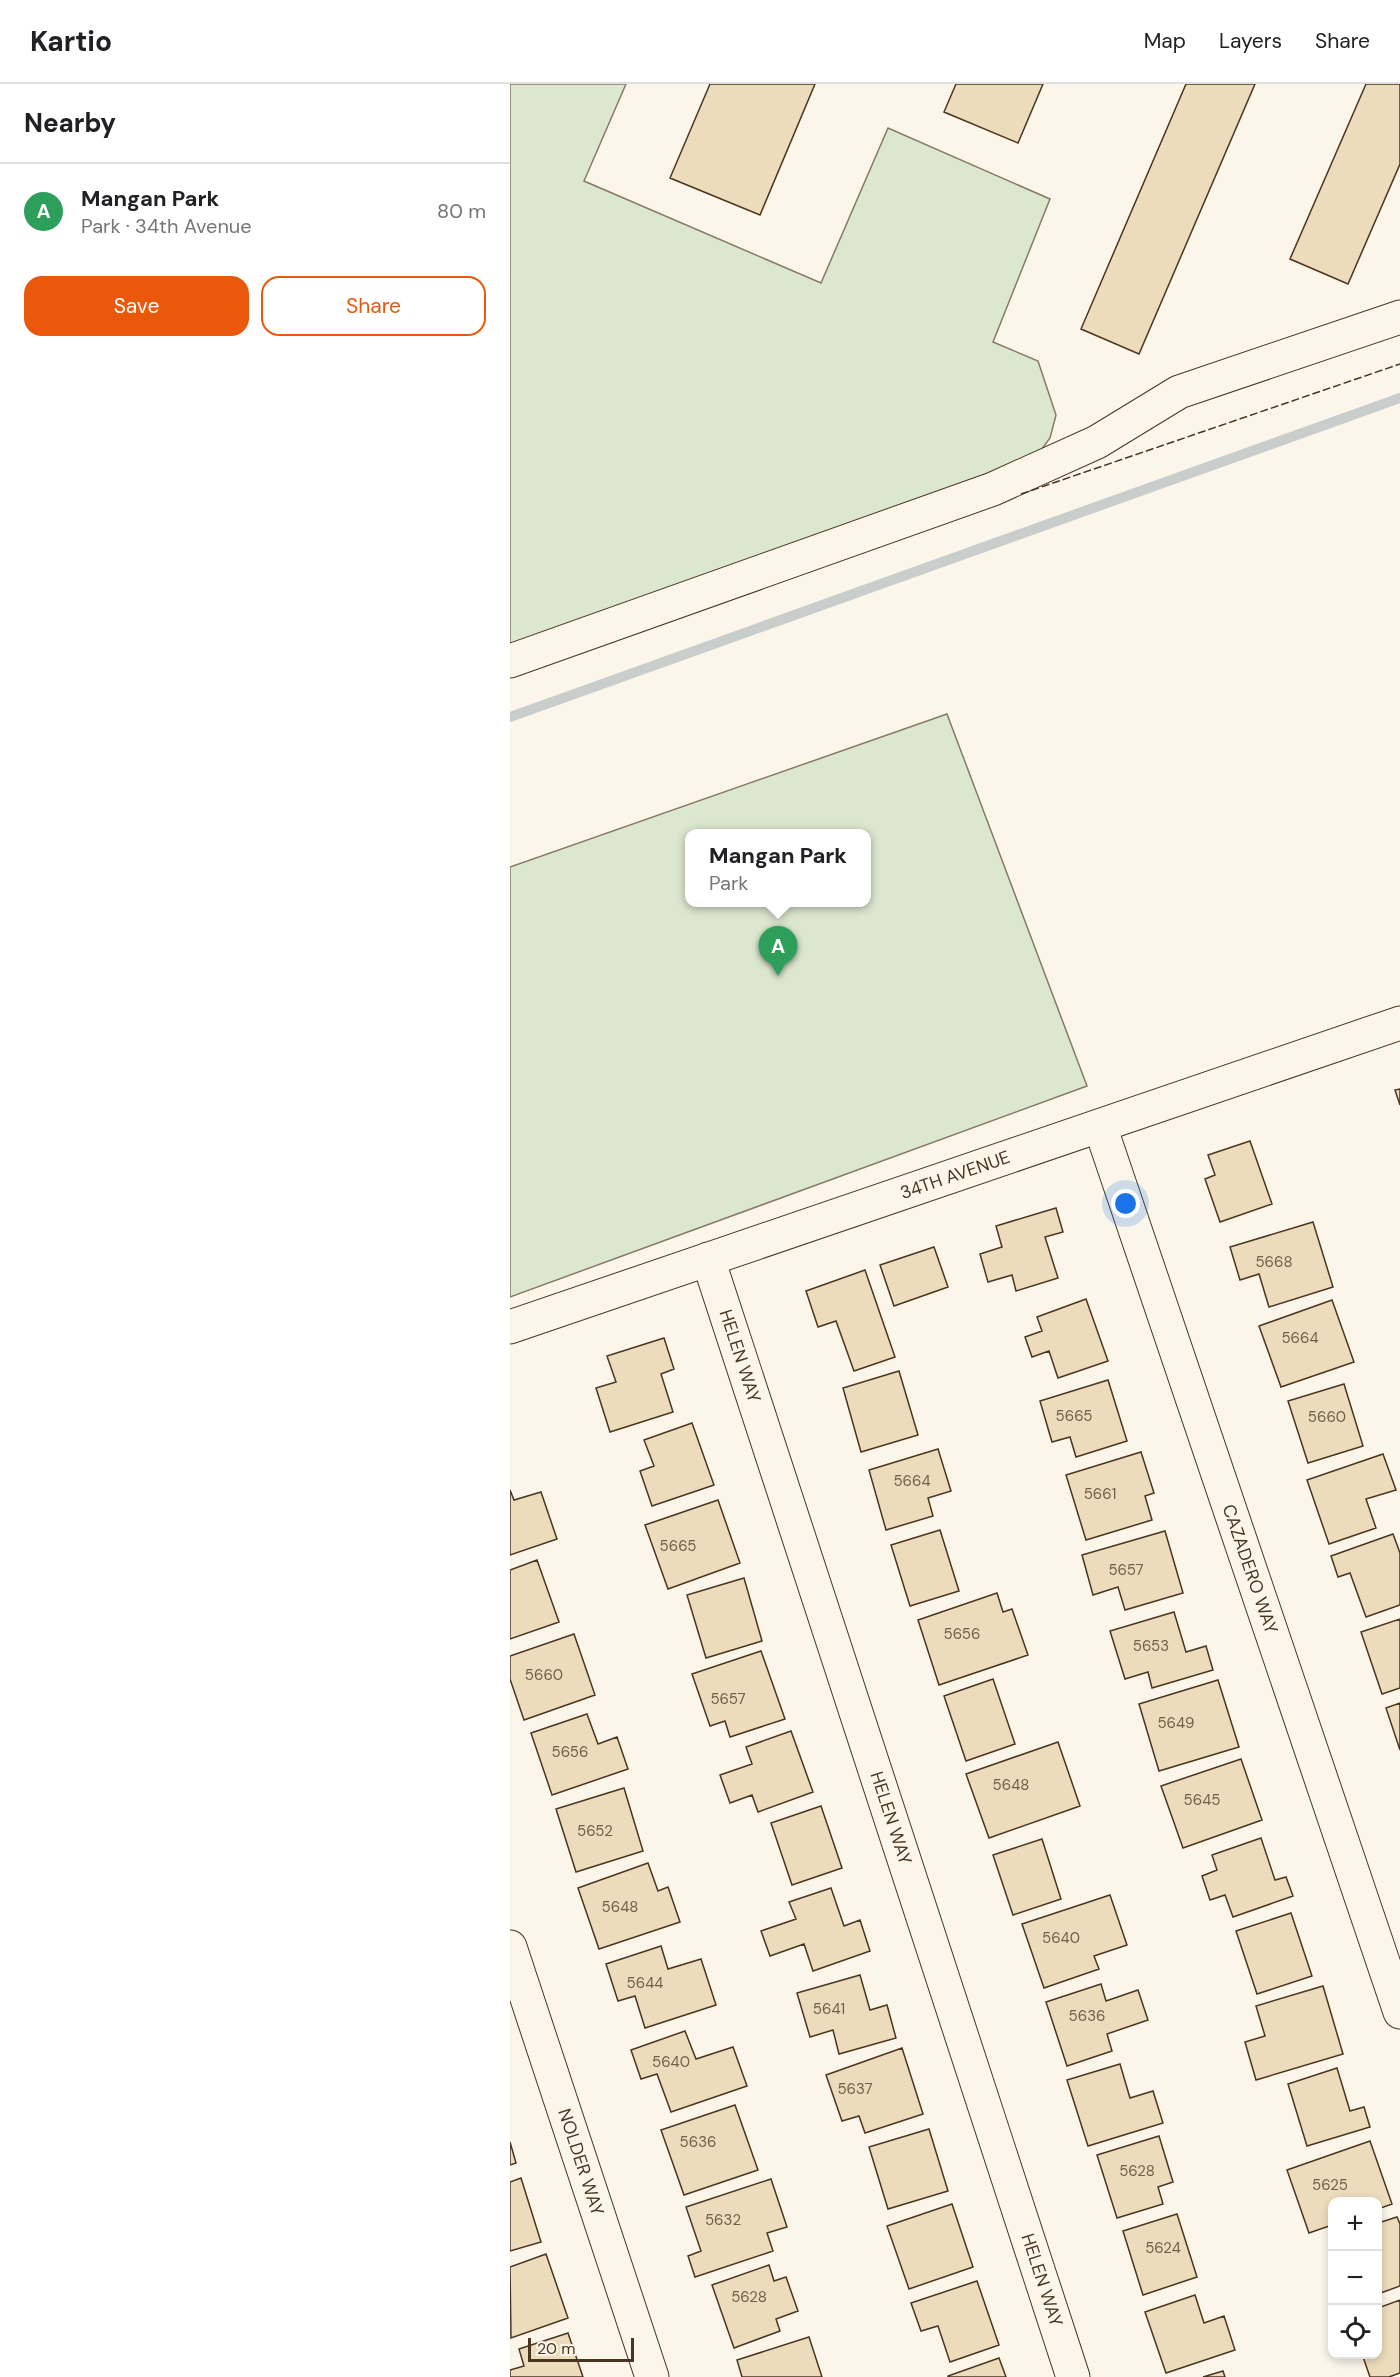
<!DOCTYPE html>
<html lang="en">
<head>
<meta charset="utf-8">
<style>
	body { margin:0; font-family:"DM Sans",sans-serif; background:#f2f2f2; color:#202124 }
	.controls { position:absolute; right:18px; bottom:18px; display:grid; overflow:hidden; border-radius:12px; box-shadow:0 3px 9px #0003 }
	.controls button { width:54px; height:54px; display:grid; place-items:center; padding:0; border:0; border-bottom:2px solid #e0e0e0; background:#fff; color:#202124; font:30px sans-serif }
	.scale { position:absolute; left:18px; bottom:15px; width:106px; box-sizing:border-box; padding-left:6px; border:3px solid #4a3520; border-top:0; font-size:16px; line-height:21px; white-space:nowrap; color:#4a3520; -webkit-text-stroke:4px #fbf6e9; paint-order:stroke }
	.you { position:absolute; left:616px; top:1120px; width:21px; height:21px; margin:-15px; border:4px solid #fff; border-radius:50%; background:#1a73e8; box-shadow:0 0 0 9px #1a73e833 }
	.badge { display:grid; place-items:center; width:39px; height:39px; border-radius:50%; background:#ea580c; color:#fff; font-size:20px; font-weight:700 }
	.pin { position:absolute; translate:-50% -50px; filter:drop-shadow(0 2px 3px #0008) }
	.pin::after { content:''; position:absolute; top:32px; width:21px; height:18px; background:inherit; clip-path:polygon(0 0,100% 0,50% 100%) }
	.popup { position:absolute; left:175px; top:745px; width:186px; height:78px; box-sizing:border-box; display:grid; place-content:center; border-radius:12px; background:#fff; filter:drop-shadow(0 2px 4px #0005); font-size:20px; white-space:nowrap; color:#757577 }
	.popup b { font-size:22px; color:#202124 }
	.popup::after { content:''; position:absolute; left:50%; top:100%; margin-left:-12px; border:12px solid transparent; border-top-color:#fff }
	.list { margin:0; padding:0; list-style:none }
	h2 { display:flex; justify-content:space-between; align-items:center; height:78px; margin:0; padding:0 24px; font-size:26px }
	h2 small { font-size:20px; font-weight:400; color:#757577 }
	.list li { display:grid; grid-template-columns:39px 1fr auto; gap:18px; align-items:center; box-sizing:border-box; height:96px; padding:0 24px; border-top:2px solid #e0e0e0 }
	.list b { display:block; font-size:22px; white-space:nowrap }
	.list p { margin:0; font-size:20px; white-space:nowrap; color:#757577 }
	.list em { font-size:20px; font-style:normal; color:#757577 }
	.actions { display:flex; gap:12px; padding:18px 24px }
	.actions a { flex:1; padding:14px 0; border:2px solid #ea580c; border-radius:18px; text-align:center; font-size:21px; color:#ea580c }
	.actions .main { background:#ea580c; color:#fff }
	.icon { flex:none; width:33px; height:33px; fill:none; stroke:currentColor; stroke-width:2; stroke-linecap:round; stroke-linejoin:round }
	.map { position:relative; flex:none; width:890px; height:2293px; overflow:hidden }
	header { display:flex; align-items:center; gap:36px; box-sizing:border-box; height:84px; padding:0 30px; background:#fff; border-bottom:2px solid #e0e0e0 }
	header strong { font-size:28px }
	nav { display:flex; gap:33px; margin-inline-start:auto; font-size:21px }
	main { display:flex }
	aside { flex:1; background:#fff }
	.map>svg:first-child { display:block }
	.green { fill:#dce7d0; stroke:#887966; stroke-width:1.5; fill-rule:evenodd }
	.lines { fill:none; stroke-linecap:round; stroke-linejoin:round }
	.stream { stroke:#c9cecd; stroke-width:10 }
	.building { fill:#ecdcbc; stroke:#4a3520; stroke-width:1.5 }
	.minor-casing { stroke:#4a3520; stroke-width:35 }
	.minor { stroke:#fbf6e9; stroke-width:33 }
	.fence { stroke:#4a3520; stroke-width:1.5; stroke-dasharray:8 3; stroke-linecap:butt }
	.labels { text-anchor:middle; stroke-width:4.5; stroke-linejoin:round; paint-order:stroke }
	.number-label { font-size:15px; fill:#725f47 }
	.street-label { font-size:18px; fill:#4a3520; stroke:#fbf6e9 }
</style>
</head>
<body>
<header>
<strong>Kartio</strong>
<nav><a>Map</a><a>Layers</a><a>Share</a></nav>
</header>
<main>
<aside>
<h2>Nearby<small></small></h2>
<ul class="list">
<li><span class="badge" style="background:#2e9e5b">A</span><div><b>Mangan Park</b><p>Park · 34th Avenue</p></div><em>80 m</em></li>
</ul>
<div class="actions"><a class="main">Save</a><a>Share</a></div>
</aside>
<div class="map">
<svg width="890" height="2293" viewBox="0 0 890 2293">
	<rect width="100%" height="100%" fill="#fbf6e9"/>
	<path class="green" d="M0,0H116L74,97L311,199L378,44L540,115L483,258L528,277L546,331L540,354L526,373L0,564Z
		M437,630L577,1002L0,1213V783ZM180,750H356V818H180Z"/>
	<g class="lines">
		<path class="stream" d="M0,633L890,314"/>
	</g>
	<path class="building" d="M200,0H305L250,131L160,94Z
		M446,0H533L508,59L434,28Z
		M676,0H745L629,270L571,245Z
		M856,0H890V80L838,200L780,175Z
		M890,1005V1021L885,1006Z
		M740,1057L762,1120L710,1138L695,1095L705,1091L698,1071Z
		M546,1124L553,1148L535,1153L548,1194L506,1207L502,1191L478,1198L470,1170L492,1163L486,1142Z
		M803,1138L823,1203L759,1223L749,1190L730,1196L720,1163Z
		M424,1163L438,1203L384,1222L370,1181Z
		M355,1186L385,1273L344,1287L326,1237L308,1243L296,1207Z
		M576,1215L598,1277L548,1294L539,1267L522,1273L515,1253L532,1247L527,1233Z
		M822,1216L844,1278L771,1303L749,1242Z
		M154,1254L164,1285L151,1290L163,1328L100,1348L86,1304L106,1298L97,1272Z
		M389,1287L408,1351L351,1368L333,1304Z
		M598,1296L617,1357L566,1373L560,1353L542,1358L530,1317Z
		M834,1300L853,1362L798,1379L778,1317Z
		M182,1339L204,1401L142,1422L130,1387L144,1382L134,1356Z
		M428,1365L441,1407L418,1414L423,1432L376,1446L359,1386Z
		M631,1368L644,1409L635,1412L642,1436L576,1456L556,1391Z
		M873,1370L886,1406L856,1415L866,1444L819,1460L797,1396Z
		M0,1406L4,1416L31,1408L47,1455L0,1471Z
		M208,1416L230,1479L158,1505L135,1441Z
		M430,1446L449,1507L400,1522L381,1461Z
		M655,1447L673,1509L615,1526L608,1503L583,1511L572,1471Z
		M883,1450L890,1469V1521L856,1533L840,1489L828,1493L821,1472Z
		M27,1476L49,1538L0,1555V1486Z
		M234,1494L252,1557L196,1574L177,1511Z
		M487,1509L493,1528L502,1525L518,1571L429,1601L408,1536Z
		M664,1528L676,1568L696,1562L703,1586L642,1604L638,1588L615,1595L600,1547Z
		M890,1535V1604L872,1610L851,1548Z
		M64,1550L85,1611L14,1636L0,1595V1572Z
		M251,1567L275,1635L220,1653L215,1637L200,1642L182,1590Z
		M483,1595L505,1660L456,1677L434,1612Z
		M708,1596L729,1663L649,1687L629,1620Z
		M890,1619V1666L876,1624Z
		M77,1630L88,1660L107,1653L118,1685L42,1711L21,1649Z
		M281,1647L303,1708L248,1728L242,1711L220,1719L210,1691L242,1680L236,1663Z
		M548,1658L570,1722L479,1754L456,1690Z
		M731,1675L752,1736L673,1764L651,1702Z
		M114,1704L133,1767L66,1788L46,1725Z
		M311,1722L332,1784L282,1801L261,1739Z
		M751,1754L765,1796L776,1793L783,1812L723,1833L715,1811L700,1816L692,1792L707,1786L702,1771Z
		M532,1755L551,1815L503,1831L483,1771Z
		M138,1779L148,1807L158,1803L170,1838L89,1865L68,1804Z
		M321,1804L334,1842L350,1836L360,1867L303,1887L294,1860L260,1872L251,1847L286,1835L279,1818Z
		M600,1811L617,1861L584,1872L589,1885L534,1904L512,1840Z
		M781,1829L802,1892L747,1910L726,1847Z
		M151,1862L158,1885L191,1875L206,1921L135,1944L125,1912L108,1917L96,1880Z
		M350,1891L360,1926L377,1921L386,1954L329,1970L323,1946L300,1953L287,1909Z
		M591,1900L596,1917L628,1906L638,1936L597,1950L602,1967L557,1982L536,1918Z
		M813,1902L833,1970L746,1996L735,1958L755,1952L746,1922Z
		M175,1947L186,1975L223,1963L237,2002L161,2028L147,1990L131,1995L121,1966Z
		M392,1964L413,2030L355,2049L349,2032L332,2037L316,1991Z
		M610,1980L620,2014L643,2007L653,2039L578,2062L557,1996Z
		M827,1984L840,2027L854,2023L860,2043L797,2062L778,2000Z
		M225,2021L248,2086L174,2111L151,2046Z
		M419,2045L438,2107L378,2125L359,2063Z
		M649,2052L663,2098L648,2103L653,2120L607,2134L587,2071Z
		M860,2057L882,2120L868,2125V2118H822V2141L799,2149L777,2086Z
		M0,2058L6,2079L0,2081Z
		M11,2094L31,2158L0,2167V2098Z
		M261,2095L277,2143L257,2149L263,2167L185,2193L178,2172L191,2167L176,2123Z
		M442,2120L463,2183L399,2205L377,2142Z
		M667,2130L687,2193L633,2211L613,2147Z
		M887,2133L890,2140V2202L868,2210V2139Z
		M36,2170L58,2234L1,2254L0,2183Z
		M259,2181L264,2197L276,2193L288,2227L266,2235L270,2247L224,2264L202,2201Z
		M467,2197L489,2261L440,2278L428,2242L411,2247L401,2219Z
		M685,2211L694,2239L714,2232L725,2266L656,2289L635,2228Z
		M890,2216V2289L879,2293H860L852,2270H868V2224Z
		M58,2249L73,2293H0V2286L14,2282L9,2265Z
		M299,2253L312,2293H232L227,2276Z
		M489,2274L496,2293H438V2292Z
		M713,2287L715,2293H693Z"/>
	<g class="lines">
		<defs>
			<path id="minor" d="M0,577L483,405L587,358L669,308L890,233
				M590,1042L890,1928
				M198,1175L563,2293
				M0,1243L890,939
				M0,1863L142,2293"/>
		</defs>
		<use href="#minor" class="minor-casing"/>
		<use href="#minor" class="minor"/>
		<path class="fence" d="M511,410L890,280"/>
	</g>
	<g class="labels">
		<g class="number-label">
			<text x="764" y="1183">5668</text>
			<text x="790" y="1259">5664</text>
			<text x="564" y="1337">5665</text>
			<text x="817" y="1338">5660</text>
			<text x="402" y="1402">5664</text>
			<text x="590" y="1415">5661</text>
			<text x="168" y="1467">5665</text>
			<text x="616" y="1491">5657</text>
			<text x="452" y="1555">5656</text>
			<text x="641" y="1567">5653</text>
			<text x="34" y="1596">5660</text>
			<text x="218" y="1620">5657</text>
			<text x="666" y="1644">5649</text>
			<text x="60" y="1673">5656</text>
			<text x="501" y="1706">5648</text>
			<text x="692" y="1721">5645</text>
			<text x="85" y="1752">5652</text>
			<text x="110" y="1828">5648</text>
			<text x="551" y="1859">5640</text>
			<text x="135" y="1904">5644</text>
			<text x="319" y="1930">5641</text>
			<text x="577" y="1937">5636</text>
			<text x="161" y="1983">5640</text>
			<text x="345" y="2010">5637</text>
			<text x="188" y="2063">5636</text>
			<text x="627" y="2092">5628</text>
			<text x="820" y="2106">5625</text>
			<text x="213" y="2141">5632</text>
			<text x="653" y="2169">5624</text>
			<text x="239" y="2218">5628</text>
		</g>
		<g class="street-label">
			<text transform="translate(445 1091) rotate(-19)" y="6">34TH AVENUE</text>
			<text transform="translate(230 1272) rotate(72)" y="6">HELEN WAY</text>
			<text transform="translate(740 1485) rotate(71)" y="6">CAZADERO WAY</text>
			<text transform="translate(381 1734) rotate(72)" y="6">HELEN WAY</text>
			<text transform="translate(71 2078) rotate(72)" y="6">NOLDER WAY</text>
			<text transform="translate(532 2196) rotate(72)" y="6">HELEN WAY</text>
		</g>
	</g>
</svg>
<div class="controls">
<button>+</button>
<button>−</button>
<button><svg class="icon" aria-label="locate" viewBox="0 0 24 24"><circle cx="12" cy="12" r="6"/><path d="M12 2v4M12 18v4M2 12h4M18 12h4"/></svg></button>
</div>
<div class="scale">20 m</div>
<div class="you"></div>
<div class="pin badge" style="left:268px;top:892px;background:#2e9e5b">A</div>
<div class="popup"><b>Mangan Park</b>Park</div>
</div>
</main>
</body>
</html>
